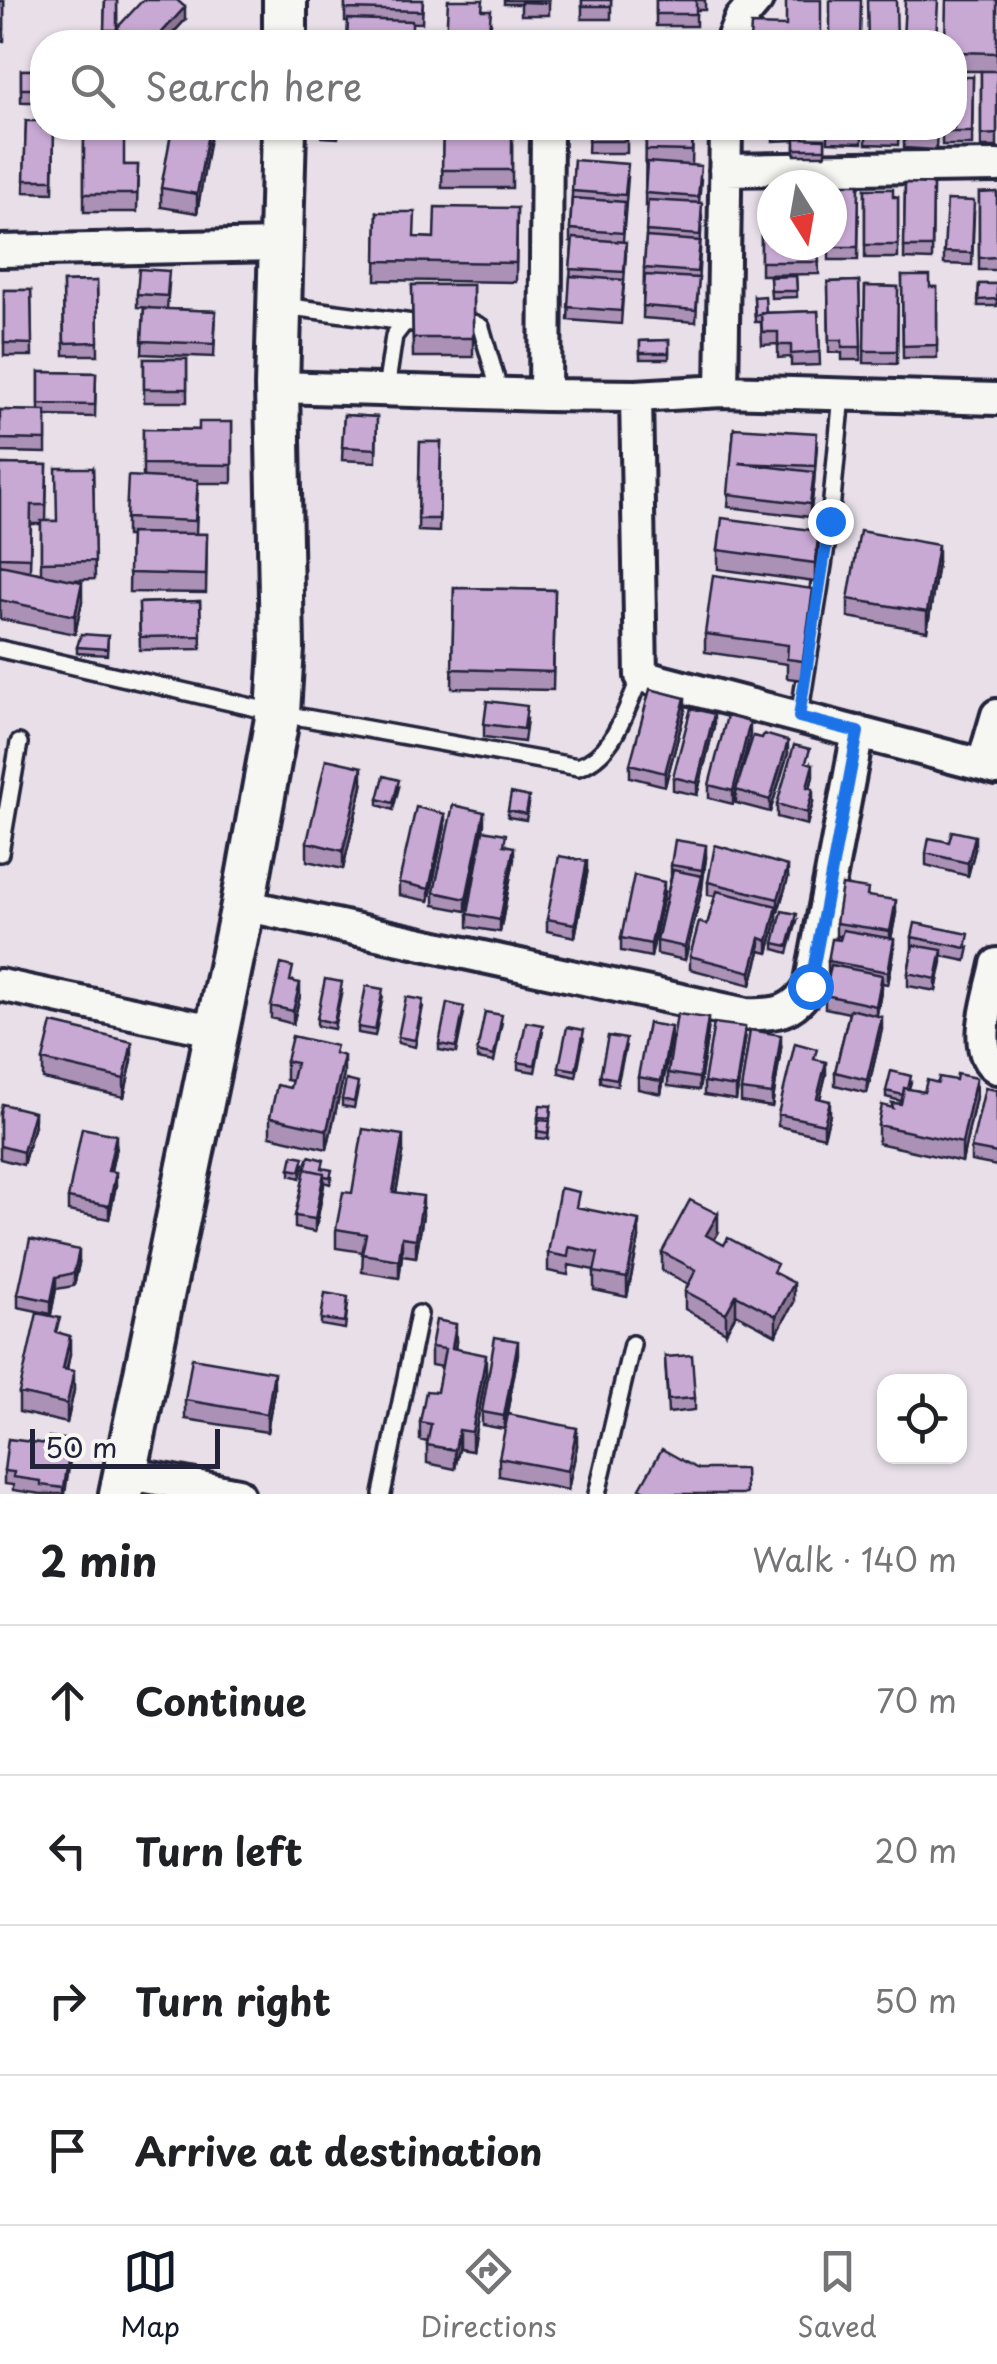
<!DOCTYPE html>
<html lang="en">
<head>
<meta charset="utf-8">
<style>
	body { margin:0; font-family:"Playpen Sans",sans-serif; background:#f2f2f2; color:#202124 }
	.controls { position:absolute; right:30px; bottom:30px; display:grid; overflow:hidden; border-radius:20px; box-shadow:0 2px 8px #0004 }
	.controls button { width:90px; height:90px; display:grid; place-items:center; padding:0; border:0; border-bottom:2px solid #e0e0e0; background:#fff; color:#202124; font:50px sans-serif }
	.compass { position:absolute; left:757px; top:170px; width:90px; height:90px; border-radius:50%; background:#fff; box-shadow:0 2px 8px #0004; rotate:169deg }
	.scale { position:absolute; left:30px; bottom:25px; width:190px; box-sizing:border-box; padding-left:10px; border:5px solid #22223b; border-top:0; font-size:28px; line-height:35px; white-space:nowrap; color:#22223b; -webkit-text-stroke:8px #f6f6f2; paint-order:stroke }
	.stop { position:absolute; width:30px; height:30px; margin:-22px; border:8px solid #1a73e8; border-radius:50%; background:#fff }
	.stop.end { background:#1a73e8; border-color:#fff; box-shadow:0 2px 10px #0008 }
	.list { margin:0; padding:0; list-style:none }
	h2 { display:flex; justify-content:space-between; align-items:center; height:130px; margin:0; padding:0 40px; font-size:42px }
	h2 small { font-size:32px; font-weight:400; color:#757577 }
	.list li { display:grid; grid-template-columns:65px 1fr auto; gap:30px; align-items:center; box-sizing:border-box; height:150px; padding:0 40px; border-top:2px solid #e0e0e0 }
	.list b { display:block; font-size:38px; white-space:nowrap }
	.list em { font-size:32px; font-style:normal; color:#757577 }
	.icon { flex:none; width:55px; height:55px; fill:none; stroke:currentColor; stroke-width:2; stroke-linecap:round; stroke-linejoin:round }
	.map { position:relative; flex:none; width:997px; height:1494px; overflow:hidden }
	.search { position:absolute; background:#fff; box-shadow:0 2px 8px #0004; left:30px; right:30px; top:30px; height:110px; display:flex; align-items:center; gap:25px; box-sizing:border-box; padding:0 35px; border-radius:40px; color:#757577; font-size:38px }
	.sheet { height:730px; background:#fff }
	nav { display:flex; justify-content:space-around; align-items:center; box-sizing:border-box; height:140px; border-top:2px solid #e0e0e0; background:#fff; font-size:28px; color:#757577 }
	nav a { display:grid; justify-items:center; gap:5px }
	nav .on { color:#111827 }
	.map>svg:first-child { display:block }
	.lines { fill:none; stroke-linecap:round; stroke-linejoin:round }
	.lane-casing { stroke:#22223b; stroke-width:22 }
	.street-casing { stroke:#22223b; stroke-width:38 }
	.secondary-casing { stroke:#22223b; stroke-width:50 }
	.lane { stroke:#f6f6f2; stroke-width:15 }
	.street { stroke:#f6f6f2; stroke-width:30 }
	.secondary { stroke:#f6f6f2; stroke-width:42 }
	.wall { fill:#ac91b6; stroke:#22223b; stroke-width:2.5; fill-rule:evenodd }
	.shaded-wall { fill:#8c7694; stroke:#22223b; stroke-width:2.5 }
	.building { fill:#c8a9d4; stroke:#22223b; stroke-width:2.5 }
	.route { stroke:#1a73e8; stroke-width:12 }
</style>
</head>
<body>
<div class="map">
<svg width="997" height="1494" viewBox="0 0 997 1494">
	<rect width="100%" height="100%" fill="#e8dfe9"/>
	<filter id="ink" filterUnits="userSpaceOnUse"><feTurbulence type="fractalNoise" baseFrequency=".01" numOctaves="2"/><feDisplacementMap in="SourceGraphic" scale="20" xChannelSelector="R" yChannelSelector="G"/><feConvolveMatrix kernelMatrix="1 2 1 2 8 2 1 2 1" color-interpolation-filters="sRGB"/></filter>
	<g filter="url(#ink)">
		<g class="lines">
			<defs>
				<path id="lane" d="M283,306L413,323
					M473,323L481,327L500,393
					M386,390L394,336L405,322
					M0,649L278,713L578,767C615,755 625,710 641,676
					M799,717L830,521L842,395
					M0,853L19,743
					M382,1494L419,1314
					M597,1494L632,1344"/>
				<path id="street" d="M731,42L740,20L757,0
					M725,170L997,166
					M0,251L281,245
					M277,387L545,395L636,396L722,391L997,399
					M722,391L726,128
					M545,395L547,128
					M636,396L641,676L997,769
					M983,763L997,715
					M243,905L746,1014C776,1015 793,1013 810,986L858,732
					M997,964C992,991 969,1051 997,1068
					M0,985L217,1031
					M125,1473L238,1494"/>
				<path id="secondary" d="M285,42V0
					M121,1494L243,905L278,713L282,648L277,387L284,128"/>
			</defs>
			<use href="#lane" class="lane-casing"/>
			<use href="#street" class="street-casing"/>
			<use href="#secondary" class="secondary-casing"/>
			<use href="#lane" class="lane"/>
			<use href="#street" class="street"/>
			<use href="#secondary" class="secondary"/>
		</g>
		<path class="wall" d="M105,0H117V36H104Z
			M345,0H423L422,23L345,21Z
			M504,0H549V15H521V4H504Z
			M582,0H611V19H582Z
			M656,0H705V10H696V26H656Z
			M997,0V147H981V71H954V42Z
			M0,1H4V41H0Z
			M483,10L491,23L490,42H446Z
			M185,20L165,42H119L117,41V28Z
			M21,70H42V102H21Z
			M973,77L972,145H942V128Z
			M26,121L54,128L53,193L24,192Z
			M84,128L124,165H138L137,212H84Z
			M211,128L197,213L161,207V188Z
			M322,128H339L338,138L322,137Z
			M443,128H512V188H442Z
			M589,128H627V153H588Z
			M646,128H701L700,132L693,131L692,165L701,179L699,203L702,216L696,322L643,318L644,268L648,206H645Z
			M773,128H804V139H825V155H795V140L773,141Z
			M828,128H862V143L828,142Z
			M866,128H899L898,145L866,144Z
			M904,128H937L936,150L904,148Z
			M574,160L628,177L623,241L626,254L621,324L568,320L572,242H570V229Z
			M905,183L933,184L932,260L904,259Z
			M768,184L825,185H772V245H818L819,274L761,275V223H769Z
			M859,184L858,260H829V245Z
			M865,189L898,197V258H865Z
			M997,192V270H979V193Z
			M517,208L516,282L376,280L377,212L415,237L434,238Z
			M974,214L972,265L944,264V252Z
			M796,276L797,297L771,298L770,277Z
			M902,276L930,287H937V358H903Z
			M97,281L98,355H64L63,282Z
			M859,281L861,360H842V353L829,352L828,282Z
			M169,284L167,309L216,311L214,357L142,354L144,308H151L137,307V294Z
			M979,284H997V306H978Z
			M412,285H473V357H413Z
			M865,286L898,287L897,364L864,363Z
			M4,290H31L32,356H4Z
			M754,297L766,313L818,311L820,365L791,366V357L778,358V344L762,345L761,322H755Z
			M669,340V359H640V341Z
			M144,359H187V402H144Z
			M39,372L96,373L95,417L46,416V453L0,452V410L39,411Z
			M344,415L377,417L376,462L342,460Z
			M232,422V483H198L196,534H207L206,593L129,592L130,536H126V518L143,477V429L199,430Z
			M734,428L817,446L814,484L810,517L728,507Z
			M420,442H441L439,532L418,531Z
			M0,464L47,465L46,521H57L93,468L95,579L72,580L82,601L75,634L0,619ZM31,524H41V574L30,571Z
			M718,550H819L815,582L718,569Z
			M938,563L927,631L848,617V599Z
			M454,588L555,590L553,690L452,688Z
			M200,601L201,649L140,650L139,603Z
			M813,607L803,680L787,678V664L705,652V634Z
			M108,636L107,655L77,653V647Z
			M685,711L665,786L630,777V764Z
			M527,719L524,742L484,737V724Z
			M714,726L697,795L673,790V777Z
			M750,735L733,804L709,798V785Z
			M762,738L788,753L770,812L736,803V790Z
			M810,763L813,776L810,788L813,802L807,825L777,817V804Z
			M362,786L343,869L307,861V842Z
			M399,787L393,810L378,805V799Z
			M529,804L526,820L508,817V810Z
			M484,824L466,911L434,905V892Z
			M445,826L429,901L399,895V882Z
			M949,842L975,849L968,876L926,865V853Z
			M506,845L514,859L500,932L468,927V914Z
			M706,858L702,889L685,960L657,954V941L671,877V865Z
			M587,874L575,937L547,931V919Z
			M788,878L778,912H777V919L768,953L760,951L751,985L690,969V956L707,925L715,896L708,895V882Z
			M664,894L651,957L621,951V938Z
			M868,896L896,913L891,939L894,952L888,984L882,983L877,1015L882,1029L867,1093L835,1085V1072L849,1013L825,1008V995L830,974L828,973V961L841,936H836V923Z
			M797,921L788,953L774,949V943Z
			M912,937L969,947L966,961L942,956L936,991L908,986V973L912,949Z
			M293,981L300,996L293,1024L271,1018V1006Z
			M342,989L334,1029L317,1026V1019Z
			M383,996L375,1036L358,1033V1027Z
			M423,1006L415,1047L398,1043V1037Z
			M464,1013L456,1053L439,1050V1044Z
			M502,1022L494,1062L477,1059V1052Z
			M543,1031L535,1072L518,1069V1062Z
			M708,1031L699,1090L668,1086V1073Z
			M584,1037L576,1077L559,1073V1067Z
			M671,1040L661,1094L638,1089V1077Z
			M745,1040L736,1100L704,1095V1082Z
			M626,1045L617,1086L600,1082V1076Z
			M781,1048L772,1107L741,1102V1090Z
			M336,1054L344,1074L327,1149L270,1136V1117L290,1088L292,1081L286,1080V1061Z
			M43,1060H132L124,1097L43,1079Z
			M817,1060L826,1074L820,1099L830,1114L824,1137L778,1126V1114Z
			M911,1082L909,1089L924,1092L976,1096L962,1162L878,1143V1125L892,1107V1103L901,1104V1101L886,1097V1091Z
			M358,1089L354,1108L342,1106V1099Z
			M997,1090V1166L971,1161V1148Z
			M551,1106L548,1139L537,1138L538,1117Z
			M0,1113L34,1125L23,1165L0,1159Z
			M116,1147L111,1171L116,1185L109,1219L68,1211V1198Z
			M403,1154L396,1192L423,1215L416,1257L402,1255L399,1278L362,1272L363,1252L336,1248V1229L352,1193Z
			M304,1164L300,1178L290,1175V1169Z
			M323,1168L332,1177L330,1184L324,1182L315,1232L295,1228V1216Z
			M579,1208L639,1238L627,1297L594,1290V1270L569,1265L568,1275L548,1271V1253Z
			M718,1233L714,1240L777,1275L794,1302L776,1335L736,1314L726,1332L685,1309V1291L688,1284L662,1270V1252Z
			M79,1263L74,1286L56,1289L51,1314L18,1307V1294Z
			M348,1303L345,1329L321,1325V1319Z
			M60,1333L70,1354L67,1369L74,1390L67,1423L19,1412V1393Z
			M456,1342L455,1349L486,1373L472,1451L459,1449L455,1469L427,1463V1442L420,1440V1422L437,1392L442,1367L431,1365V1347Z
			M518,1354L504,1429L482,1425V1412Z
			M665,1357L695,1398V1410L668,1413Z
			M274,1390L267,1432L185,1419V1400Z
			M577,1446L568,1490L499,1476V1458Z
			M71,1453L65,1494H41L13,1490V1485L4,1484V1471Z"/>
		<path class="shaded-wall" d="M185,7V20L165,42H153Z
			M209,128H211V133L197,213V194Z
			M814,472V484L810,517V504Z
			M819,531V550L815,582V563Z
			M938,545V563L927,631V612Z
			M82,582V601L75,634V616Z
			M813,589V607L803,680V661Z
			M685,698V711L665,786V773Z
			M714,714V726L697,795V783Z
			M750,722V735L733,804V791Z
			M788,741V753L770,812V800Z
			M813,764V776L807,800V787Z
			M362,767V786L343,869V851Z
			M813,789V802L807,825V813Z
			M484,812V824L466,911V899Z
			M445,814V826L429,901V889Z
			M975,836V849L968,876V863Z
			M706,845V858L702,883V870Z
			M514,847V859L500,932V920Z
			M587,861V874L575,937V924Z
			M788,866V878L778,912V899Z
			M702,876V889L685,960V947Z
			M664,882V894L651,957V944Z
			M896,900V913L890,944V931Z
			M777,906V919L768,953V941Z
			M760,938V951L751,985V972Z
			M894,939V952L888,984V972Z
			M942,950V962L936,991V979Z
			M882,975V988L876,1018V1006Z
			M300,983V996L293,1024V1011Z
			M882,1017V1029L867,1093V1080Z
			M708,1018V1031L699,1090V1078Z
			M671,1027V1040L661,1094V1081Z
			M745,1027V1040L736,1100V1087Z
			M781,1035V1048L772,1107V1094Z
			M132,1042V1060L124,1097V1079Z
			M344,1056V1074L327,1149V1130Z
			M826,1062V1074L817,1111V1098Z
			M976,1078V1096L962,1162V1143Z
			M830,1101V1114L824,1137V1124Z
			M34,1112V1125L23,1165V1152Z
			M116,1135V1147L108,1183V1171Z
			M403,1135V1154L393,1210V1192Z
			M116,1172V1185L109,1219V1206Z
			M324,1173V1186L315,1232V1219Z
			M423,1196V1215L416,1257V1239Z
			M718,1214V1233L706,1254V1235Z
			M639,1220V1238L627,1297V1278Z
			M402,1237V1255L399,1278V1260Z
			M79,1250V1263L74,1286V1273Z
			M56,1277V1289L51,1314V1301Z
			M794,1283V1302L776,1335V1316Z
			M736,1295V1314L726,1332V1313Z
			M456,1324V1342L452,1367V1348Z
			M70,1336V1354L63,1387V1369Z
			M518,1341V1354L504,1429V1416Z
			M486,1355V1373L472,1451V1432Z
			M74,1371V1390L67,1423V1404Z
			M274,1372V1390L267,1432V1414Z
			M577,1428V1446L568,1490V1471Z
			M459,1430V1449L455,1469V1450Z
			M71,1440V1453L64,1494V1488Z"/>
		<path class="building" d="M105,0H117V30H104Z
			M143,0H177L185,7L153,42H133L117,28Z
			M345,0H423L422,11L345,9Z
			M448,0H483L482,10H491L489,31H484L483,42H446Z
			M521,0H549V3L521,2Z
			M582,0H611V6H582Z
			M656,0H696V14H656Z
			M786,0H821V42H750L751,25L786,26Z
			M830,0H861L860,42H830Z
			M867,0H896L897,42H868Z
			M905,0H938L936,42H903Z
			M946,0H997V53L954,52V42H945Z
			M0,1H4V29H0Z
			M348,19L412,21V42H347Z
			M21,70H42V89H21Z
			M981,71H997V134L981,135Z
			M954,77H973L972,132H942V128H954Z
			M26,121H42V128H54L53,180H24Z
			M84,128H124V165H138L137,194H84Z
			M172,128H209L197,194L161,188Z
			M443,128H512V170H442Z
			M589,128H627V141H588Z
			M646,128H693L692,151L646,150Z
			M828,128H862V130H828Z
			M866,128H899L898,133L866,131Z
			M904,128H936V137L904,136Z
			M795,138L825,139V149H795Z
			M574,160L628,164L625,195L572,191Z
			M647,162L701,166L698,197L645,193Z
			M814,170H825V184H791V179H814Z
			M818,183V185H772V216H769L768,184Z
			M905,183L933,184L932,247H904Z
			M829,184H859L858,247H829V245H832V185Z
			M865,189H893V197H898V245H865Z
			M997,192V257L979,258V193Z
			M572,198L625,202L623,233L570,229Z
			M648,200L702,203L700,235L646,231Z
			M947,200L974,201L972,253L944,252Z
			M435,207L517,208L516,263L376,261L377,212H415L414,237L434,238Z
			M761,223H772V245H818L819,262H761Z
			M646,237L700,241L697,272L644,268Z
			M573,238L626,242L624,272L570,269Z
			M139,269L169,271L167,296L137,294Z
			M645,275L699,278L696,310L643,306Z
			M570,276L624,280L621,311L568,307Z
			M796,276L797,291H771L770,277Z
			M902,276H930V287H937V345L903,346Z
			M97,281L98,342L64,343L63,282Z
			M859,281L861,347H842V340H829L828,282Z
			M979,284H997V299L978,300Z
			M412,285H473V338H413Z
			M865,286L898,287L897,351H864Z
			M4,290H31L32,344L4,343Z
			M765,296L766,313L755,316L754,297Z
			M144,308L216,311L214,344L142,341Z
			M818,311L820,352L791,354V345H778V332H762L761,313Z
			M669,340V353H640V341Z
			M144,359H187V389H144Z
			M39,372L96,373L95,405L39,404Z
			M0,410L46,411V440L0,439Z
			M344,415L377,417L376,449L342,447Z
			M199,422H232V465L143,464V429L199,430Z
			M734,428L817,433L815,466L739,463L814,472L810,504L728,494Z
			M420,442H441L439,519H418Z
			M0,464L47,465L46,505H31L30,558L0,557Z
			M56,468H93L95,561L41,562V521H57Z
			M128,476L198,480L195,521L126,518Z
			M722,518L819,531L815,563L718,550Z
			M860,531L938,545L927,612L848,599Z
			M130,533L207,534L206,575L129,573Z
			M0,565L82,582L75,616L0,600Z
			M713,575L813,589L803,661L787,659L788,645L705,634Z
			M454,588L555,590L553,672L452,669Z
			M200,601L201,636L140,637L139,603Z
			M81,634L108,636L107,649L77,647Z
			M650,689L685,698L665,773L630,764Z
			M487,701L527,706L524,729L484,724Z
			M691,708L714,714L697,783L673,777Z
			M727,716L750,722L733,791L709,785Z
			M764,734L788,741L770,800L736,790L753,736L762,738Z
			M794,745L810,749L806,762L813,764L807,787L813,789L807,813L777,804Z
			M326,759L362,767L343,851L307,842Z
			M384,776L399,780L393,803L378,799Z
			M511,793L529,797L526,814L508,810Z
			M453,805L484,812L466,899L434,892Z
			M416,807L445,814L429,889L399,882Z
			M483,830L506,834L504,845L514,847L500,920L468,914Z
			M952,831L975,836L968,863L926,853L929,838L949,842Z
			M675,840L706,845L702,870L671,865Z
			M715,845L788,866L778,899L708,882Z
			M559,856L587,861L575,924L547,919Z
			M673,870L702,876L685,947L657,941Z
			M634,875L664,882L651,944L621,938Z
			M842,885L868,889L867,896L896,900L890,931L836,923Z
			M717,891L777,906L768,941L760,938L751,972L690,956L699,922L707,925Z
			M782,911L797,914L788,946L774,943Z
			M915,923L969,934L966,948L912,937Z
			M843,930L894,939L888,972L828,961L832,939L840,940Z
			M913,945L942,950L936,979L908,973Z
			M281,964L293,967L290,981L300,983L293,1011L271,1006Z
			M831,965L882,975L876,1006L825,995Z
			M325,979L342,982L334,1023L317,1019Z
			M366,986L383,989L375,1030L358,1027Z
			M406,997L423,1000L415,1040L398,1037Z
			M447,1003L464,1007L456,1047L439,1044Z
			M850,1009L882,1017L867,1080L835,1072Z
			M485,1012L502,1015L494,1056L477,1052Z
			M677,1014L708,1018L699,1078L668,1073Z
			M526,1022L543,1025L535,1065L518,1062Z
			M52,1023L132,1042L124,1079L43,1060Z
			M648,1023L671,1027L661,1081L638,1077Z
			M714,1023L745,1027L736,1087L704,1082Z
			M567,1027L584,1030L576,1070L559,1067Z
			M750,1030L781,1035L772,1094L741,1090Z
			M292,1036L336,1046L334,1053L344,1056L327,1130L270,1117L277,1085L290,1088L296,1063L286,1061Z
			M608,1036L626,1039L617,1079L600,1076Z
			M795,1043L817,1049L814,1059L826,1062L817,1098L830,1101L824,1124L778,1114Z
			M891,1071L911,1076L908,1089L904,1088L903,1095L886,1091Z
			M957,1074L976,1078L962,1143L878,1125L882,1105L893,1108L892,1103L901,1104L904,1088L924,1092L927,1080L938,1083L939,1077L956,1080Z
			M346,1080L358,1083L354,1102L342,1099Z
			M985,1088L997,1090V1153L971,1148Z
			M2,1104L34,1112L23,1152L0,1146V1113Z
			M540,1105L551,1106L550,1118L538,1117Z
			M539,1120L550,1121L548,1133L537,1131Z
			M82,1128L116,1135L108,1171L116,1172L109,1206L68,1198Z
			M363,1129L403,1135L393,1192L423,1196L416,1239L402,1237L399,1260L362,1254L366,1234L336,1229L343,1192L352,1193Z
			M293,1155L304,1157L300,1171L290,1169Z
			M309,1156L324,1160L322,1168L332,1170L330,1177L324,1176V1173L305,1169Z
			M305,1169L324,1173L315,1219L295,1216Z
			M560,1188L579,1192L576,1207L639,1220L627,1278L594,1272L598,1253L569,1247L568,1257L548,1253Z
			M690,1200L718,1214L706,1235L724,1245L728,1238L777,1264L773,1272L794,1283L776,1316L736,1295L726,1313L685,1291L696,1270L662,1252Z
			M30,1239L79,1250L74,1273L56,1277L51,1301L18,1294Z
			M325,1293L348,1297L345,1322L321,1319Z
			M37,1313L60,1318L56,1332L70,1336L63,1369L74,1371L67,1404L19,1393Z
			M436,1320L456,1324L452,1348L486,1355L472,1432L459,1430L455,1450L427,1445L431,1424L420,1422L426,1391L437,1392L445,1349L431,1347Z
			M495,1337L518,1341L504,1416L482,1412Z
			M692,1355L695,1398L668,1400L665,1357Z
			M192,1358L274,1372L267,1414L185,1400Z
			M508,1414L577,1428L568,1471L499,1458Z
			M49,1437L71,1440L64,1488L41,1485V1481L13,1477L14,1472L4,1471L8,1439L48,1444Z
			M662,1449L698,1469H745L746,1494H651L640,1488Z"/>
	</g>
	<g class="lines" filter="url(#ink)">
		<path class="route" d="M810,986L858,732L799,717L830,521"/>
	</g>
</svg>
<div class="controls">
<button><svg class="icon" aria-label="locate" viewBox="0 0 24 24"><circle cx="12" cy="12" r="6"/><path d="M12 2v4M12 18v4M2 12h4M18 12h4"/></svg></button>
</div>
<svg class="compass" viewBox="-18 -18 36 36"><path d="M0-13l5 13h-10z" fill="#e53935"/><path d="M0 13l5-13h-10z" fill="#757577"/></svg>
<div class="scale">50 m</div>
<div class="stop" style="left:810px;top:986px"></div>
<div class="stop end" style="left:830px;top:521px"></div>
<div class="search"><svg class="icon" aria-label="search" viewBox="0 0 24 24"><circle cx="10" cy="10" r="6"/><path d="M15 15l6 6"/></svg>Search here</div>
</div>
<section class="sheet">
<h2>2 min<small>Walk · 140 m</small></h2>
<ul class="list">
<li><svg class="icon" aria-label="ahead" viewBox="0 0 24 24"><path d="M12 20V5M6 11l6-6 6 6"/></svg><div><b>Continue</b></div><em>70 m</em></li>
<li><svg class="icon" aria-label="left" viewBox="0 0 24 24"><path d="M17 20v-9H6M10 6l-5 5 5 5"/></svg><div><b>Turn left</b></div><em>20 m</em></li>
<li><svg class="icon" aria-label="right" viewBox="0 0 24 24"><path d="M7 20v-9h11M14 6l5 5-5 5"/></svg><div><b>Turn right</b></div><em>50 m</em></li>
<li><svg class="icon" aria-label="arrive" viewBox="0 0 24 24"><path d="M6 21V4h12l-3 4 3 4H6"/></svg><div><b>Arrive at destination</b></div></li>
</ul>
</section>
<nav>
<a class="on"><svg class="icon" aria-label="map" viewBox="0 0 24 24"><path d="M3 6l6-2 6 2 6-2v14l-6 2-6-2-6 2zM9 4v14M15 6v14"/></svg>Map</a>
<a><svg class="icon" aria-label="directions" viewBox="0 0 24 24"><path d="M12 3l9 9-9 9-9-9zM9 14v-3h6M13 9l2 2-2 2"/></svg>Directions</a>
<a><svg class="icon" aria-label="saved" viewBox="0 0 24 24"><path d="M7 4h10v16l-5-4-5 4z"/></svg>Saved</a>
</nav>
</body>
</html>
